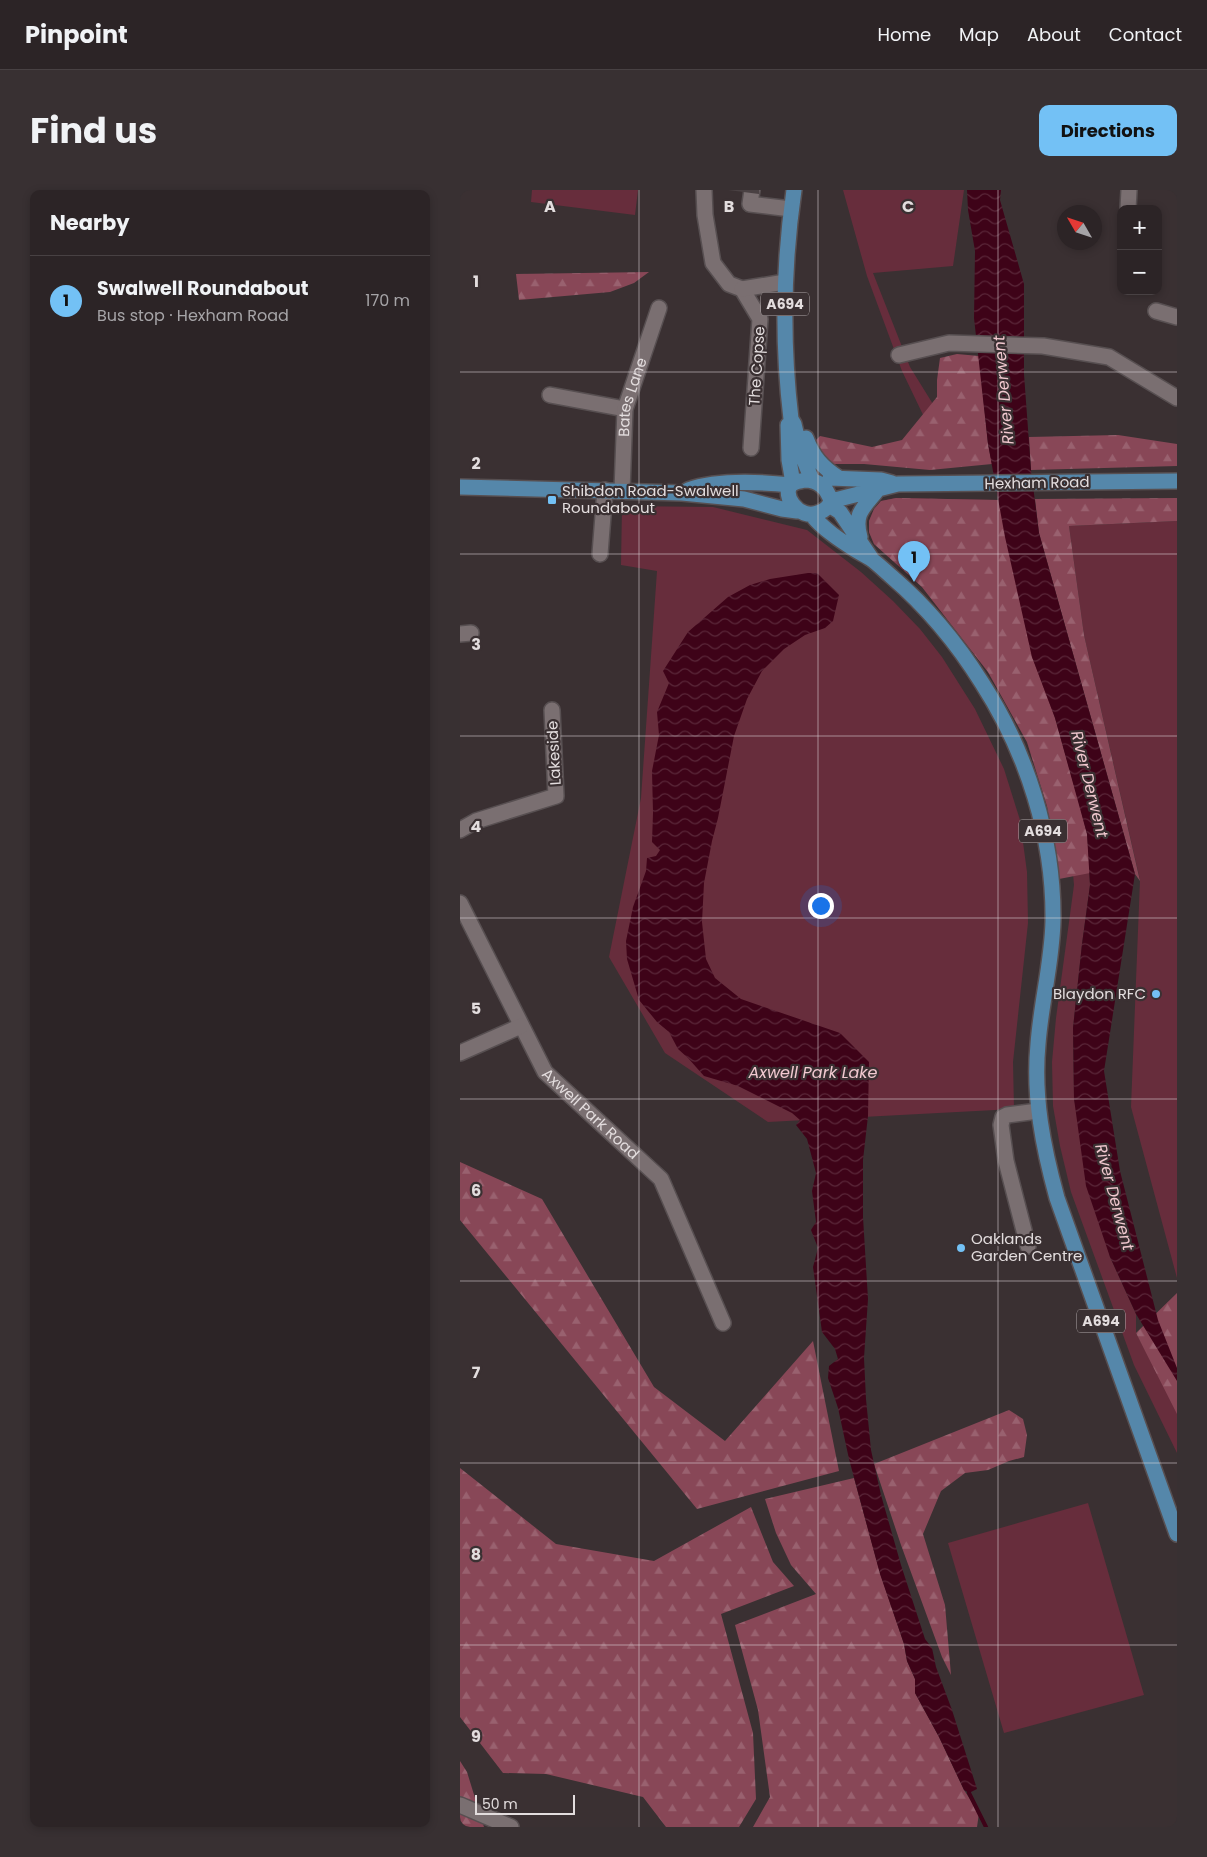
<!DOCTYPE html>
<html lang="en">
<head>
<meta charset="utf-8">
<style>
	body { margin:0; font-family:Poppins,sans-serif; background:#383032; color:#f1f3f6 }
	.controls { position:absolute; right:15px; top:15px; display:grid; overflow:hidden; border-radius:10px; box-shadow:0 2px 8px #0003 }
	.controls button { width:45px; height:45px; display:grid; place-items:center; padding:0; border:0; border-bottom:1px solid #484143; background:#2c2426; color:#f1f3f6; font:25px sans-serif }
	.compass { position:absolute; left:597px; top:15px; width:45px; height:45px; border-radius:50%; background:#2c2426; box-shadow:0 2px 8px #0003; rotate:309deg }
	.scale { position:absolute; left:15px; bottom:12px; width:100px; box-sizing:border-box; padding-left:5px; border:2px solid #e3ddde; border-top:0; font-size:14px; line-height:18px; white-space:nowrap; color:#e3ddde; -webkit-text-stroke:4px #3a3032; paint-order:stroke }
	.you { position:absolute; left:360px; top:715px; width:18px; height:18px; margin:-12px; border:4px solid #fff; border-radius:50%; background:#1a73e8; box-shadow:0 0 0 8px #1a73e833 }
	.badge { display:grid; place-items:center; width:32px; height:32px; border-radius:50%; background:#73c1f5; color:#111; font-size:16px; font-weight:700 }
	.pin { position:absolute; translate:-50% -41px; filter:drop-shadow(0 1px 2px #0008) }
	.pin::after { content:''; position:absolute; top:26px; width:18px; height:15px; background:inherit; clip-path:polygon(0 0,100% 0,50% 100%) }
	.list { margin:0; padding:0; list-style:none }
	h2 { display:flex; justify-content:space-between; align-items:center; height:65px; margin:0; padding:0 20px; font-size:21px }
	h2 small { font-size:16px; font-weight:400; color:#a6a4a7 }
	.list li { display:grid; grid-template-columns:32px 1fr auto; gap:15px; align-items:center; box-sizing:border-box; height:90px; padding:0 20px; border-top:1px solid #484143 }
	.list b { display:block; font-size:19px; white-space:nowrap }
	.list p { margin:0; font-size:16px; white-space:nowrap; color:#a6a4a7 }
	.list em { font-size:16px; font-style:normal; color:#a6a4a7 }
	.map { position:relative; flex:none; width:717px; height:1637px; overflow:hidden; border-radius:10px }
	header { display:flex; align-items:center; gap:30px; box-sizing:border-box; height:70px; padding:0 25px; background:#2c2426; border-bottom:1px solid #484143 }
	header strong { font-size:24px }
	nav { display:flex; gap:28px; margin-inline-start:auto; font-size:18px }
	.intro { display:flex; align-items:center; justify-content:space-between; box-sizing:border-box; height:120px; padding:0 30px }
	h1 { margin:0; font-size:35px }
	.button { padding:12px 22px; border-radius:10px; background:#73c1f5; color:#111; font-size:18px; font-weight:700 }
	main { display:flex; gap:30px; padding:0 30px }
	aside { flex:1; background:#2c2426; border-radius:10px; box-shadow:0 2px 8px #0003 }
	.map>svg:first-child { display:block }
	.green { fill:#672d3c }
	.forest { fill:url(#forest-firs) }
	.water { fill:url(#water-waves) }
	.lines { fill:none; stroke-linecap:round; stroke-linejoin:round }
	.stream { stroke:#3e0318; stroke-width:4 }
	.minor-casing { stroke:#574f51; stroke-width:18 }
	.major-casing { stroke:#574f51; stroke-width:18 }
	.minor { stroke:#7a6f71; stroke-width:15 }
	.major { stroke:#5587aa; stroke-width:15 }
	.wall { fill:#4a4143 }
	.grid { fill:none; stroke:#e3ddde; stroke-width:1; stroke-opacity:0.55 }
	.poi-dot { fill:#73c1f5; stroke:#3a3032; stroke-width:2 }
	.labels { text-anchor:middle; stroke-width:4.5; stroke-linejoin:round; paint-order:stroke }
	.shield { fill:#3a3032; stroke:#b0a9aa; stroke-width:1 }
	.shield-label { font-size:14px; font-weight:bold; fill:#e3ddde }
	.street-label { font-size:15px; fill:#e3ddde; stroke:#3a3032 }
	.poi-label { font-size:15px; fill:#e3ddde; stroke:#3a3032; text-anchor:start }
	.water-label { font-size:16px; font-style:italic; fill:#f2c9d0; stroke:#3a3032 }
	.grid-label { font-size:16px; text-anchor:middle; font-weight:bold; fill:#e3ddde; stroke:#3a3032; stroke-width:4.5; stroke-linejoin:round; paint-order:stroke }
</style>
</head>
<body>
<header>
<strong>Pinpoint</strong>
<nav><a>Home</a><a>Map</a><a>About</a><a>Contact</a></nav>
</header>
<div class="intro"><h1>Find us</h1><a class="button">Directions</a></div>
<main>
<aside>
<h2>Nearby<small></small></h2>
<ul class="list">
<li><span class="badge">1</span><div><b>Swalwell Roundabout</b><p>Bus stop · Hexham Road</p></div><em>170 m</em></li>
</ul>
</aside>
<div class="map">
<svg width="717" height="1637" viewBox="0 0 717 1637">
	<defs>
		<pattern id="forest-firs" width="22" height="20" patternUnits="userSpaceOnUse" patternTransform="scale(1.25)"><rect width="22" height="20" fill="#884757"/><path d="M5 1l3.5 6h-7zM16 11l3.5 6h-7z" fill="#99616f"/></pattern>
		<pattern id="water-waves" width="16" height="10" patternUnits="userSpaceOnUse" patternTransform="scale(1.25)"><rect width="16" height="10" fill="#3e0318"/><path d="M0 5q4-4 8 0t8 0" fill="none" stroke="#5a2739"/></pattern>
	</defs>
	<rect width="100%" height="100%" fill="#3a3032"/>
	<path class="green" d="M72,0H178L175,25L71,12Z
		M383,0H504L493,76L413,83L450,177L476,219L466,231L442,181L407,86Z
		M436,308L539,310L545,348L627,644L630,695L622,754L613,838L614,909L650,1067L676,1124V1143L717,1217V1263L674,1175L611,1002L600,956L593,916L592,872L596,828L614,695L611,661L587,616L567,552L528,482L462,397L414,354L409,342V331L414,319L421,311Z
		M162,316L253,317L347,340L401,382L433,411L460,439L482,467L515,519L544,579L560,630L567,682L568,733L553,872L554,919L308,932L205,863L149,767L181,608L197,381L161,375Z
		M717,331V1088L671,917L680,690L624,445L609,336Z
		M628,1313L684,1505L544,1543L488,1353Z"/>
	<path class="forest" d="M189,82L174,93L150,102L59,110L56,84Z
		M497,164L519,166L528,254L532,274L470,280L404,274H374L367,271L354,252L360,246L412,257L442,250L477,207V190L480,168Z
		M658,245L717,254V276L571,280L569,247Z
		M436,308L539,310L572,467L595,528L621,620L627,644L630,683L599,689L587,616L567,552L528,482L462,397L414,354L409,342V331L414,319L421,311Z
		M717,308V331L609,336L624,445L680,691L675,684L579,343L575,309Z
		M0,972L82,1009L194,1197L265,1251L353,1151L379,1281L237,1319L0,1030Z
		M717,1103V1224L676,1143Z
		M549,1220L563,1229L567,1245L564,1267L549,1271L528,1280L505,1283L481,1301L463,1344L485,1415L491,1485L482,1467L441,1355L414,1274Z
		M0,1278L96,1354L194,1371L291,1317L313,1372L334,1396L261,1424L293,1543L296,1609L279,1637H206L183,1607L86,1584L43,1583L0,1527Z
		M394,1288L420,1383L444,1454L447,1471L455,1489V1503L479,1547L504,1600L519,1623L517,1637H293L310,1607L298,1520L275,1435L356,1404L331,1375L316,1343L305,1309Z
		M0,1571L7,1582L24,1637H0Z"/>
	<path class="water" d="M507,0H541L540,10L564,94V184L571,280L579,343L675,684L644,881L660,981L698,1130L717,1178V1191L676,1124L650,1067L626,996L614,909L613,838L622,754L630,695L627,644L595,528L572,467L545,347L528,254L514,128L515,61L508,20Z
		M348,383H357L379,405L373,431L365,438L345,445L324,459L302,481L287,509L274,546L258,628L252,651L244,693L242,732L246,769L255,788L281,809L380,843L409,872L408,926L403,970V1027L408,1109L404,1168L406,1209L411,1260L421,1305L441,1375L465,1449L472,1458L476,1477L492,1520L517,1599L509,1603L504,1600L479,1547L455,1503V1489L447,1471L444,1454L420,1384L389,1269L378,1218L368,1188L369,1176L378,1169L375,1159L362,1142L353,1077L358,1058L351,1040L356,1032L352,1001L356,983L347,949L336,935L340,930L332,923L278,896L244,886L228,868L218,859L209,842L197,832L179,810L167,769L166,751L173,717L186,681L187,668L196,666L200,660L192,652L193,623L192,581L199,545L197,522L209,493L203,481L228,442L268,407L290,395L310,389Z"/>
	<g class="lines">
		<path class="stream" d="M509,1603L526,1637"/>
		<defs>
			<g id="minor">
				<path d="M244,0L245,25L253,73L269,94L282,99L300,129L291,258"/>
				<path d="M292,0L290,14L331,19"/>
				<path d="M668,19L669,0"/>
				<path d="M282,99L325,92"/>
				<path d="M696,121L717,127"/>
				<path d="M439,165L489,153L583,156L649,167L717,208"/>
				<path d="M90,205L165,219"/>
				<path id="s1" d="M162,301L165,219L199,118"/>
				<path d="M140,364L145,300"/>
				<path d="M0,444L11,443"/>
				<path d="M0,640L16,631L96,606L92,520"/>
				<path id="s2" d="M0,713L85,882L201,989L263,1133"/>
				<path d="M0,863L61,836"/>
				<path d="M568,1056L546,971L541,935L543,927L547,925L578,921"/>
				<path d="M0,1615L51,1637"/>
			</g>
			<path id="major" d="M334,0C323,76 322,153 331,229L334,234L341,263L352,290
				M328,235L329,270L333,293
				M346,248C353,267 362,277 379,288
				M370,288L421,290L432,293
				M345,290C359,290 367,298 371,311C369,317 365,320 360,322C338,333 318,300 334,293C337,291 342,291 345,290Z
				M0,297L222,303L284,309L322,319L337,321
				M228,300C256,290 302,292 331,295
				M371,311L438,294L717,291
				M369,315L380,322L411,368
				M352,325C363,339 380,350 394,359C400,363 406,365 411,369C418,374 425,381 432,387C467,417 497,453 522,493C567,563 594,647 593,731C592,773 581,813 578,854C573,907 583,957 597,1008L717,1344
				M400,347C393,322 405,317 418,299"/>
		</defs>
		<use href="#minor" class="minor-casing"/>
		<use href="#major" class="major-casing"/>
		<use href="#minor" class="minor"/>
		<use href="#major" class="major"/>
	</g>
	<path class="wall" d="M268,0H299V4Z"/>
	<path class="grid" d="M179,0V1637M358,0V1637M538,0V1637M0,182H717M0,364H717M0,546H717M0,728H717M0,909H717M0,1091H717M0,1273H717M0,1455H717"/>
	<g class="poi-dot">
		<rect x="87" y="305" width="10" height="10" rx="2.5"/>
		<circle cx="696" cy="804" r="5"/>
		<circle cx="501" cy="1058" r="5"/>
	</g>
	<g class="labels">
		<g class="shield">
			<rect x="301" y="102.5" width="48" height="23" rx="4"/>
			<rect x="559" y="629.5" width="48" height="23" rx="4"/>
			<rect x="617" y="1119.5" width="48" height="23" rx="4"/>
		</g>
		<g class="shield-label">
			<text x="325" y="119">A694</text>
			<text x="583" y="646">A694</text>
			<text x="641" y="1136">A694</text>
		</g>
		<g class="street-label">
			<text transform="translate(297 176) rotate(-86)" y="5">The Copse</text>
			<text dy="5" stroke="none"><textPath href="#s1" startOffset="95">Bates Lane</textPath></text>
			<text transform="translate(577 293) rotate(-1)" y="5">Hexham Road</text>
			<text transform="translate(94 563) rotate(-93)" y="5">Lakeside</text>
			<text dy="5" stroke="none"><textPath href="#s2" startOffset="251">Axwell Park Road</textPath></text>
		</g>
		<g class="poi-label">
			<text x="102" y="306">Shibdon Road-Swalwell<tspan x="102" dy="17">Roundabout</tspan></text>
			<text x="686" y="809" text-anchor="end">Blaydon RFC</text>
			<text x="511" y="1054">Oaklands<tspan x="511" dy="17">Garden Centre</tspan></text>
		</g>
		<g class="water-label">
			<text transform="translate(543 200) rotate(-95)" y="6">River Derwent</text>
			<text transform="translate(630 594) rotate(76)" y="6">River Derwent</text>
			<text x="353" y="888">Axwell Park Lake</text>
			<text transform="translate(655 1007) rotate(75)" y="6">River Derwent</text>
		</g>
	</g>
	<g class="grid-label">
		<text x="90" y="22">A</text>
		<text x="269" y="22">B</text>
		<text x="448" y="22">C</text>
		<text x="16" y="97">1</text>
		<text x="16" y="279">2</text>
		<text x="16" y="460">3</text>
		<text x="16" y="642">4</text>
		<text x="16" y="824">5</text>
		<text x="16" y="1006">6</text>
		<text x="16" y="1188">7</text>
		<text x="16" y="1370">8</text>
		<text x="16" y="1552">9</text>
	</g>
</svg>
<div class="controls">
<button>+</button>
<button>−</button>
</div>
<svg class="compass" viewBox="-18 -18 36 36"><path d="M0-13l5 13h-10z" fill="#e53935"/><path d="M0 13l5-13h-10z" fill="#a6a4a7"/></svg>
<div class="scale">50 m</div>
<div class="you"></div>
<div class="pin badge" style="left:454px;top:392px">1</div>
</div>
</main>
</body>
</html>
